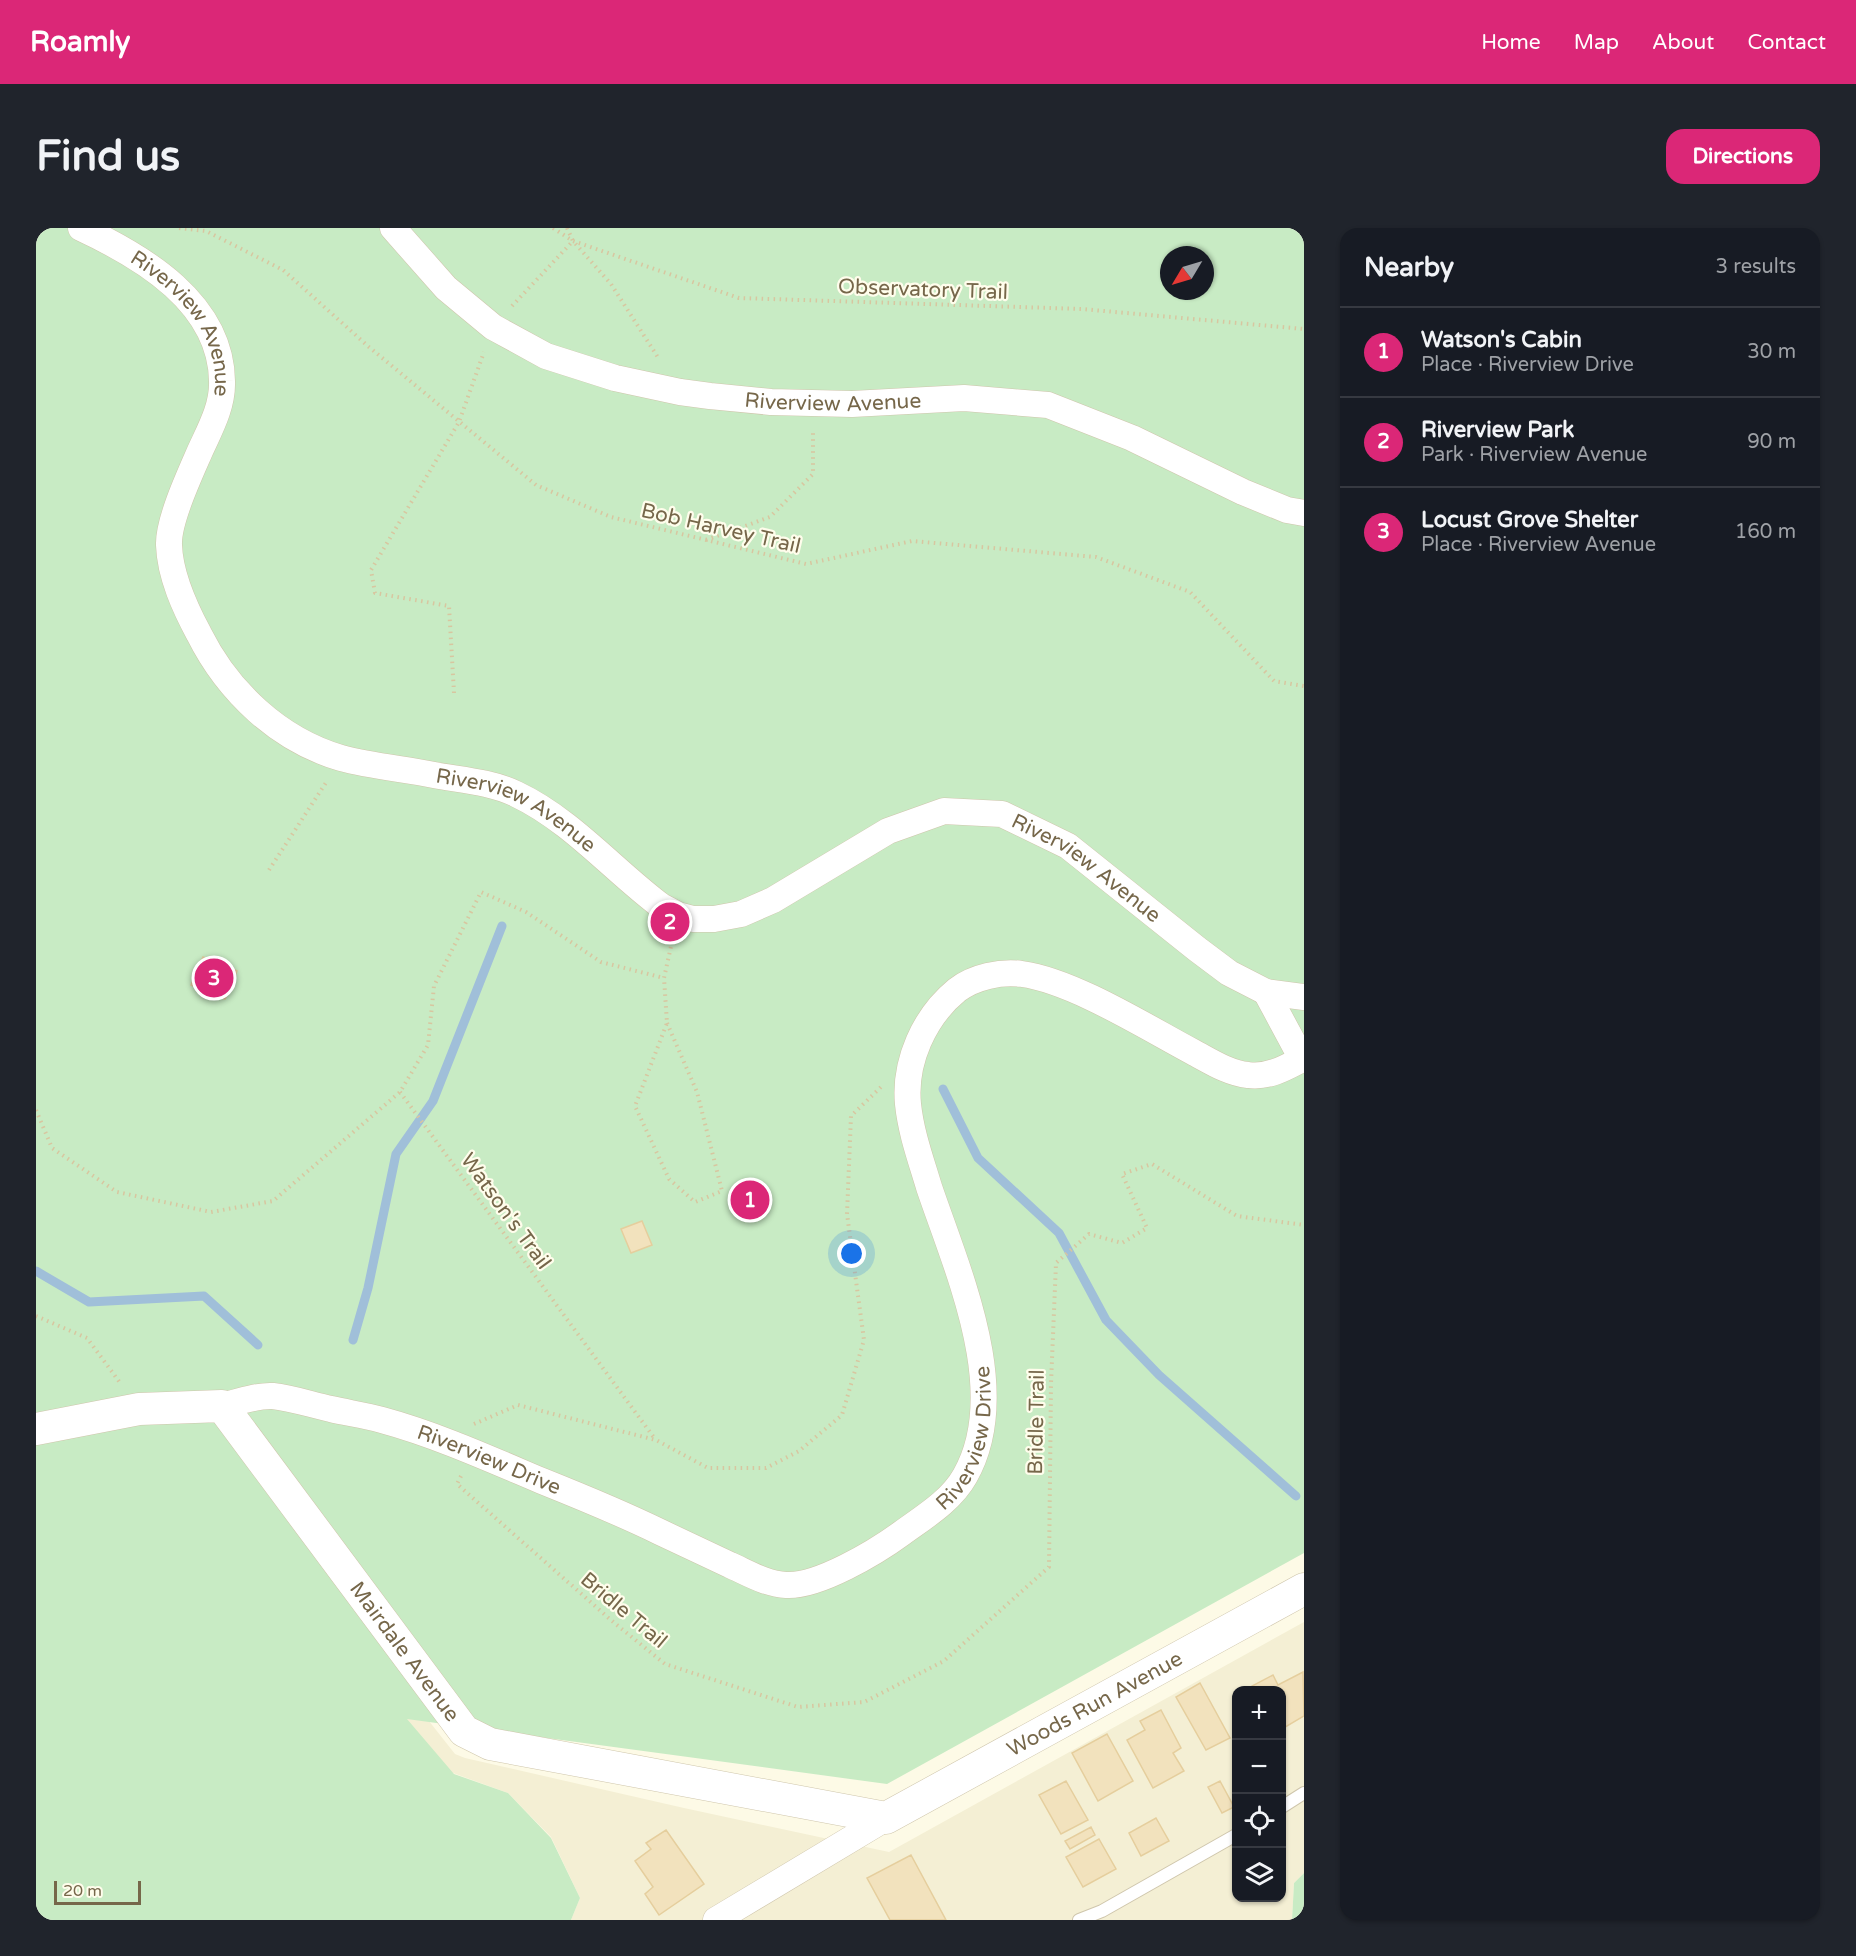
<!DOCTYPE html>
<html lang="en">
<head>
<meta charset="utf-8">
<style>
	body { margin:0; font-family:"Varela Round",sans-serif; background:#20242c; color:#f1f3f6 }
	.controls { position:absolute; right:18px; bottom:18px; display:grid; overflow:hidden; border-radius:12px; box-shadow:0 2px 4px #0004 }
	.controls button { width:54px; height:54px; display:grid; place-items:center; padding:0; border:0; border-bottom:2px solid #363941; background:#171b24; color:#f1f3f6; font:30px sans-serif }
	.compass { position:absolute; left:1124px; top:18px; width:54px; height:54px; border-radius:50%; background:#171b24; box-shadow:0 2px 4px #0004; rotate:232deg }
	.scale { position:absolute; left:18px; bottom:15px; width:87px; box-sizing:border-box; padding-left:6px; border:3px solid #76674a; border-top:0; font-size:16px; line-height:21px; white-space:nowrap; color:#76674a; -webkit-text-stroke:4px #fffdec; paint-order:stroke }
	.you { position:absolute; left:816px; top:1026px; width:21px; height:21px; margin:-15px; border:4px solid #fff; border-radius:50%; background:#1a73e8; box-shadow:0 0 0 9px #1a73e833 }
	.badge { display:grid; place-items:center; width:39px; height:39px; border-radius:50%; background:#db2777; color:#fff; font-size:20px; font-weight:700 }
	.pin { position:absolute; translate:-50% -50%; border:3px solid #fff; box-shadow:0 2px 6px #0006 }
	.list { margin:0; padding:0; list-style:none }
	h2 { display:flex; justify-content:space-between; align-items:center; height:78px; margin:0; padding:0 24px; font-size:26px }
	h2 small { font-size:20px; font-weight:400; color:#9ea1a6 }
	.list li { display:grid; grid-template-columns:39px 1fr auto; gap:18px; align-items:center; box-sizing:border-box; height:90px; padding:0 24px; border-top:2px solid #363941 }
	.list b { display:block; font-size:22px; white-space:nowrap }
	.list p { margin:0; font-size:20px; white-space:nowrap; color:#9ea1a6 }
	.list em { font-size:20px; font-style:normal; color:#9ea1a6 }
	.icon { flex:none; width:33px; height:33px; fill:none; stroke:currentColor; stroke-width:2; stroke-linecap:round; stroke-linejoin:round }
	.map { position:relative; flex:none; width:1268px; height:1692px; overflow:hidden; border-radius:18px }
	header { display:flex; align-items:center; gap:36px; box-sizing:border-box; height:84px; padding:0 30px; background:#db2777; color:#fff }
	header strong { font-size:28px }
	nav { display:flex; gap:33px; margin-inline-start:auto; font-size:21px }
	.intro { display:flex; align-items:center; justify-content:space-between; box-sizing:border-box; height:144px; padding:0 36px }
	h1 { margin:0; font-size:42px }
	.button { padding:15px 27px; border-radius:18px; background:#db2777; color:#fff; font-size:21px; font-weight:700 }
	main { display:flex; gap:36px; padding:0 36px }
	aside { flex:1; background:#171b24; border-radius:18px; box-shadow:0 2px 4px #0004 }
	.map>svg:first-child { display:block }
	.residential { fill:#f4efd4; fill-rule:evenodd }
	.green { fill:#c8ebc4; fill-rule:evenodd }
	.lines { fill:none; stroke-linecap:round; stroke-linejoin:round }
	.stream { stroke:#a0bfd9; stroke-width:9 }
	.building { fill:#f2e2bd; stroke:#e5ce9d; stroke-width:1.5 }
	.service-casing { stroke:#cfc6ac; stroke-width:14 }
	.minor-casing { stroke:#cfc6ac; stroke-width:27 }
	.tertiary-casing { stroke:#cfc6ac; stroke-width:33 }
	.path { stroke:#d8c6a0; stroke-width:4; stroke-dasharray:1.5 4.5; stroke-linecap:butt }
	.service { stroke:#fff; stroke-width:12 }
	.minor { stroke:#fff; stroke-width:26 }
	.tertiary { stroke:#fff; stroke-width:32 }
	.labels { text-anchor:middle; stroke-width:4.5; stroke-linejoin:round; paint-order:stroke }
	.street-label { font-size:21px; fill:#76674a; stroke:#fffdec }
</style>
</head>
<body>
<header>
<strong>Roamly</strong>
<nav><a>Home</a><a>Map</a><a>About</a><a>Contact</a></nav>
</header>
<div class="intro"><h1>Find us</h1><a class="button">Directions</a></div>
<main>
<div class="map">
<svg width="1268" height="1692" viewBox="0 0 1268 1692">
	<rect width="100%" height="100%" fill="#fdfae6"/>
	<path class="residential" d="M1268,1394V1645L1258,1655L1256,1692H535L544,1670L515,1609L472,1565L362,1525L329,1412L419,1526L429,1530L648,1580L853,1624ZM1200,1462H1246V1670H1200Z"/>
	<path class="green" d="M0,0H1268V1325L851,1556L371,1491L418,1546L472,1565L515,1610L544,1670L535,1692H0ZM1133,27H1169V63H1133Z
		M1268,1645V1692H1256L1258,1655Z"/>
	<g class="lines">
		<path class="stream" d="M907,861L942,930L1023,1005L1070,1092L1123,1147L1260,1268
			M0,1043L53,1074L168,1068L222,1117
			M317,1112L332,1060L360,926L397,873L466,698"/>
	</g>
	<path class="building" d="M167,729L201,743L189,771L155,757Z
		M724,956L731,982L703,989L697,962Z
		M606,993L616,1017L595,1025L585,1001Z
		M1267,1444L1268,1488L1246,1501V1462H1218L1216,1458L1237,1447L1242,1457Z
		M1164,1455L1194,1510L1170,1522L1140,1469Z
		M1125,1482L1145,1520L1137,1525L1148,1543L1117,1560L1091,1512L1109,1502L1104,1493Z
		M1071,1506L1097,1553L1062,1573L1036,1525Z
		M1030,1553L1052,1592L1025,1606L1003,1567Z
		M1184,1553L1198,1579L1186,1585L1172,1559Z
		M1120,1590L1133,1613L1105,1628L1093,1605Z
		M1055,1599L1059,1607L1034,1621L1029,1613Z
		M630,1602L668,1656L623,1687L609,1666L617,1659L599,1633L615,1621L610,1615Z
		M1063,1611L1080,1641L1047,1659L1030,1629Z
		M875,1627L910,1692H854L831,1650Z"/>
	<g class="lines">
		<defs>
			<path id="service" d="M1246,1579L1268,1565
				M1043,1692L1066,1683L1200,1607"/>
			<g id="minor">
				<path id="s1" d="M45,0C107,29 185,75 186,153C187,178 174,201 164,223C154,246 132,293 133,317C134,348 149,380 163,406C192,464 243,512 305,530C335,538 368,541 398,547C425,552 456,554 480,566C535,592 577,642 625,678L642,687L657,691H678L705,686L737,672L852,603L908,583L966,586L1032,618L1161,721L1193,745L1230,764L1268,769"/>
				<path id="s2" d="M357,0L410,60L457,99L510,128L579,150L644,164L674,168L735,174L816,176L928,170L1012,177L1096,210L1207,264L1251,282L1268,285"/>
				<path d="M1230,764L1266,831"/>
				<path id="s3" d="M186,1178C202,1174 221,1167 237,1168C256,1170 276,1177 295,1181C312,1185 329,1187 346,1192C401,1207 454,1231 506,1253C546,1269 585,1285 624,1304C647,1315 671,1326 694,1337C712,1345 730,1356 750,1357C782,1359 840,1324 866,1305C888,1289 915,1273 929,1248C977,1164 921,1042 893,959C885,932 875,905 872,876C868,834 888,789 921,762C938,749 965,743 986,746C1037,753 1110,799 1157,824C1174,833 1192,845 1212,847C1233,850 1251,839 1268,830"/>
				<path d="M680,1692L850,1590"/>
			</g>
			<g id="tertiary">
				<path id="s4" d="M0,1201L103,1181L186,1178L428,1503L454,1516L850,1590L1268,1361"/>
			</g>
		</defs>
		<use href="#service" class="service-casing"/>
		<use href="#minor" class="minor-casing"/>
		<use href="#tertiary" class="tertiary-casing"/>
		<path class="path" d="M143,0L170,3L247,42L333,119L500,257L575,289L770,336L876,313L1060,329L1154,364L1238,453L1268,458
			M517,0L537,13L703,70L1046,81L1268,101
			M531,0L537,13L575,56L623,131
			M476,78L537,13
			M670,312L734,289L777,246V202
			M418,465L413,378L339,365L335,342L423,194L448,124
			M233,642L291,553
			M631,795L661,864L686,963L659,974L633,951L599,878L631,795L628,750L636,714
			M364,864L619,1211
			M0,882L16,920L81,964L175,984L237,973L364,864L392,817L398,758L445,664L490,684L565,734L628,750
			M0,1088L51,1110L85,1156
			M438,1196L482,1177L620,1212L672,1240H730L763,1223L806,1187L828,1112L811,986L815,888L845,859
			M425,1248L421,1256L576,1393L629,1436L762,1479L828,1474L908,1433L1013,1339L1015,1155L1020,1035L1053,1006L1086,1015L1111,1000L1086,946L1116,936L1201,988L1268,997"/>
		<use href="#service" class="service"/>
		<use href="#minor" class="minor"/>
		<use href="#tertiary" class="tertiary"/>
	</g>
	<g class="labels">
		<g class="street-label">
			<text transform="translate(887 61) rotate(2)" y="7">Observatory Trail</text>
			<text dy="7" stroke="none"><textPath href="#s1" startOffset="147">Riverview Avenue</textPath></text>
			<text dy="7" stroke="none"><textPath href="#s2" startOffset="494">Riverview Avenue</textPath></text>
			<text transform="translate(685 300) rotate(13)" y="7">Bob Harvey Trail</text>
			<text dy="7" stroke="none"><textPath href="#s1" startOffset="867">Riverview Avenue</textPath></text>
			<text dy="7" stroke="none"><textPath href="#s1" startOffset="1515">Riverview Avenue</textPath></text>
			<text transform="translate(470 983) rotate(54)" y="7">Watson's Trail</text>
			<text transform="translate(1000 1194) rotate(-89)" y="7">Bridle Trail</text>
			<text dy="7" stroke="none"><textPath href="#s3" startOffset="852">Riverview Drive</textPath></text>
			<text dy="7" stroke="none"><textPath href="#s3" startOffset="278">Riverview Drive</textPath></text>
			<text transform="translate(588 1382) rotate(40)" y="7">Bridle Trail</text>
			<text dy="7" stroke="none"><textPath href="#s4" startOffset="494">Mairdale Avenue</textPath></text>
			<text dy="7" stroke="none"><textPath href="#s4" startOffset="1263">Woods Run Avenue</textPath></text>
		</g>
	</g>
</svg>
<div class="controls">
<button>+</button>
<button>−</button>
<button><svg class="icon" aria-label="locate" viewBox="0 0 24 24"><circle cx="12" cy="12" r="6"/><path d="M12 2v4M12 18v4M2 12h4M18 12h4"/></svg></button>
<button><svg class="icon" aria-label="layers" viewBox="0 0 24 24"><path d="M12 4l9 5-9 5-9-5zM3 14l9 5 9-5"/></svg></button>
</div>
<svg class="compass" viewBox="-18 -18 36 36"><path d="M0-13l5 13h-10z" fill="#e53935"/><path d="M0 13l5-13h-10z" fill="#9ea1a6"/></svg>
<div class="scale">20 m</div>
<div class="you"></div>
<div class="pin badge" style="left:714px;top:972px">1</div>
<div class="pin badge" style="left:634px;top:694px">2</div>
<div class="pin badge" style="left:178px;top:750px">3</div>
</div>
<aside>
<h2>Nearby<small>3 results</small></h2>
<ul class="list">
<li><span class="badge">1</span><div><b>Watson's Cabin</b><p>Place · Riverview Drive</p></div><em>30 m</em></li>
<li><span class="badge">2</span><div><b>Riverview Park</b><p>Park · Riverview Avenue</p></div><em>90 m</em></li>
<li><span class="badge">3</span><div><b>Locust Grove Shelter</b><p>Place · Riverview Avenue</p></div><em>160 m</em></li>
</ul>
</aside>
</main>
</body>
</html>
